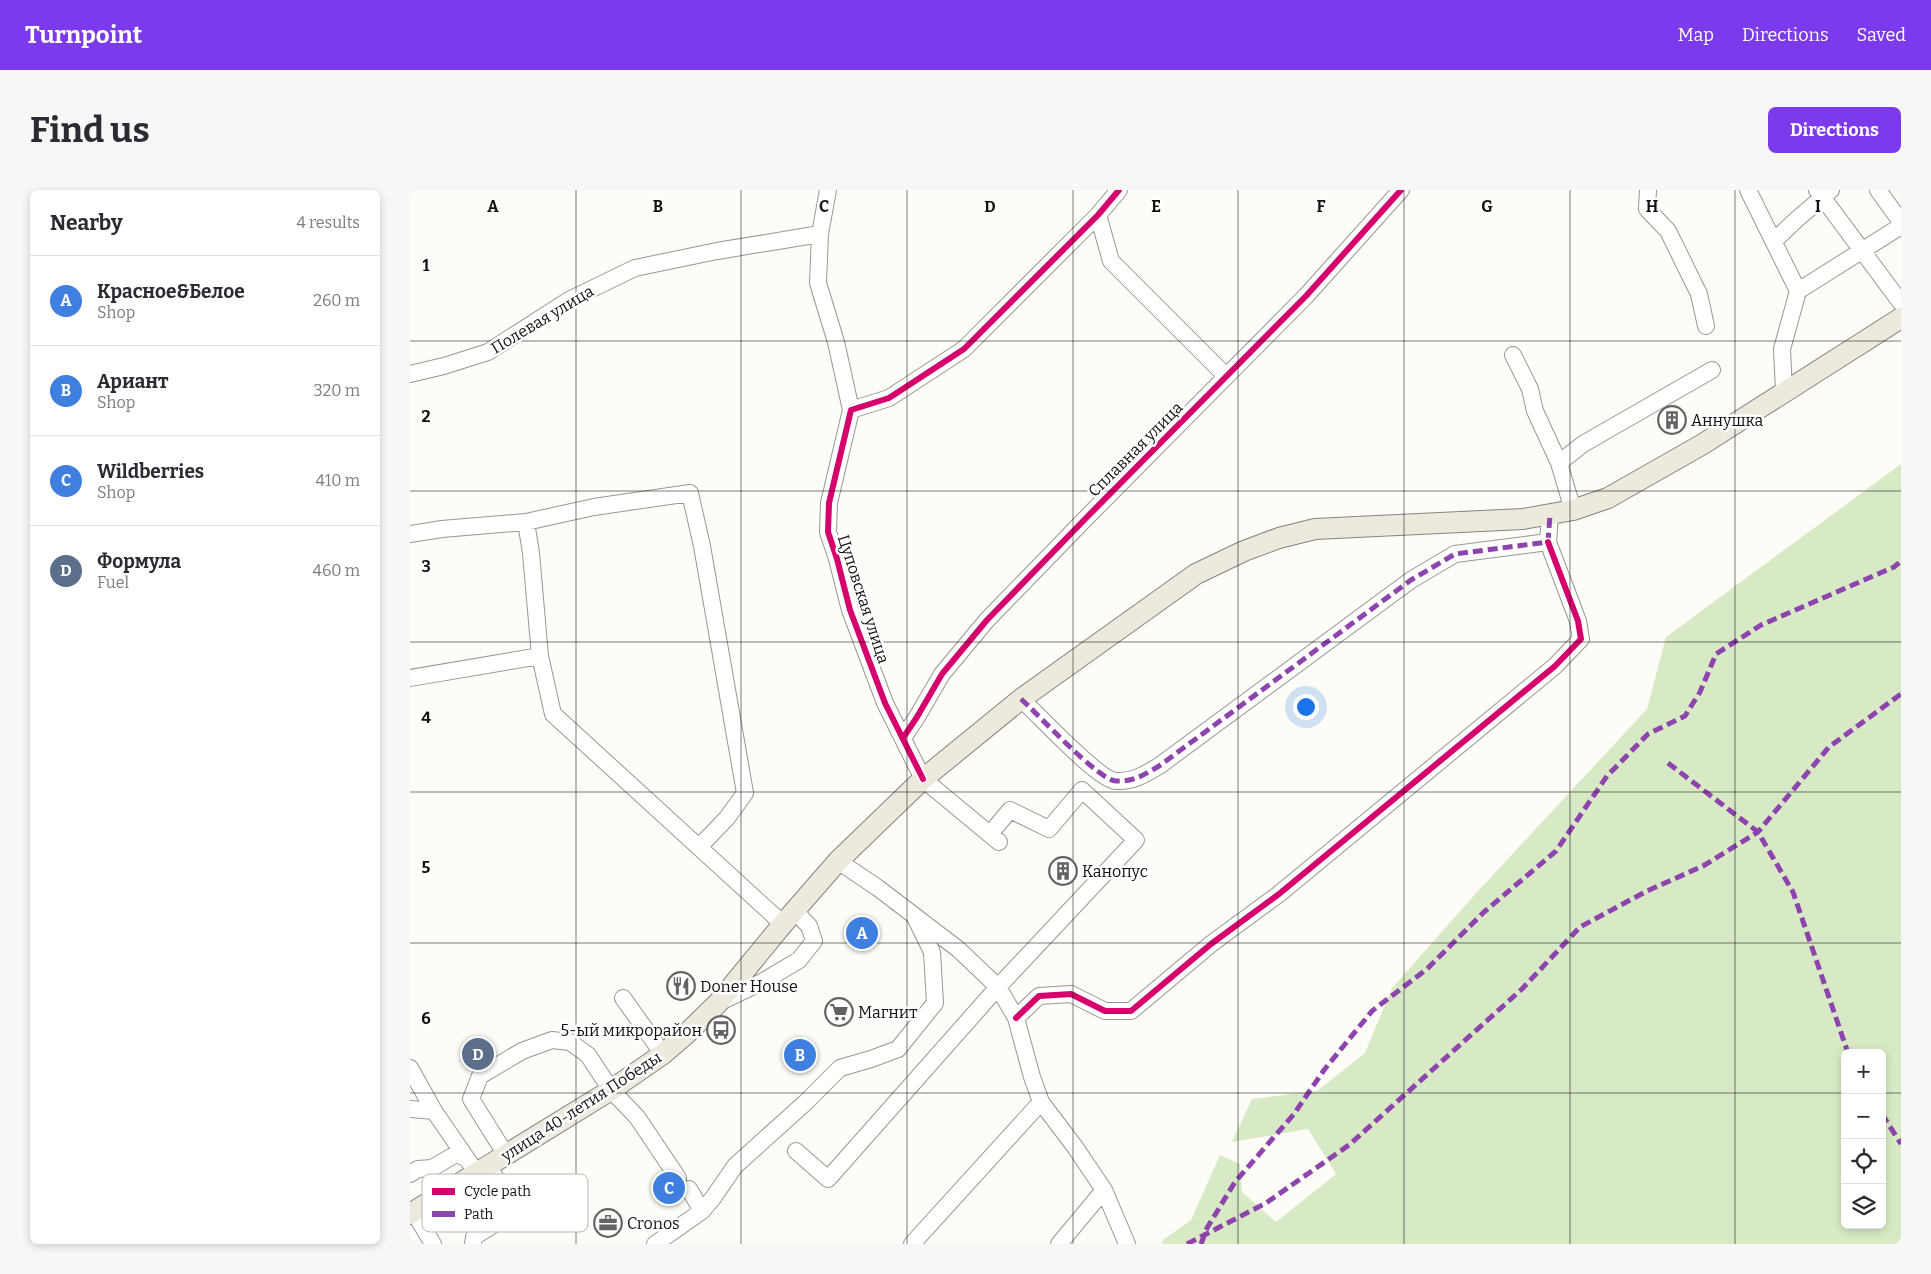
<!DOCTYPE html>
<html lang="en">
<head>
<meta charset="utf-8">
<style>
	body { margin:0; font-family:Bitter,serif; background:#f7f7f7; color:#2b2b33 }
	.controls { position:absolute; right:15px; bottom:15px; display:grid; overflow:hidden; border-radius:8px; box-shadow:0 2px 8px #0003 }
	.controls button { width:45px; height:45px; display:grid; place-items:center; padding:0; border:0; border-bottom:1px solid #e1e1e2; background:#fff; color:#2b2b33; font:25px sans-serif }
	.you { position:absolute; left:895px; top:516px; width:18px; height:18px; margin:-12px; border:4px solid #fff; border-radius:50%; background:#1a73e8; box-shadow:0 0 0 8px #1a73e833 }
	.badge { display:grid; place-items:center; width:32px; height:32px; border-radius:50%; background:#7c3aed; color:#fff; font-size:16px; font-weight:700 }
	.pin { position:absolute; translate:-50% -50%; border:2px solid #fff; box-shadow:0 1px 5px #0006 }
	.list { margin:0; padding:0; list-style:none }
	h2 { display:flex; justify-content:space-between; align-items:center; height:65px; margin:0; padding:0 20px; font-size:21px }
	h2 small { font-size:16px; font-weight:400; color:#7c7c81 }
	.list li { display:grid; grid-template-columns:32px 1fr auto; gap:15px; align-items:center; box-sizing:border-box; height:90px; padding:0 20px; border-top:1px solid #e1e1e2 }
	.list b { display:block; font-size:19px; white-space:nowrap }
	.list p { margin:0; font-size:16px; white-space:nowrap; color:#7c7c81 }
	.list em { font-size:16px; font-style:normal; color:#7c7c81 }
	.icon { flex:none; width:28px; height:28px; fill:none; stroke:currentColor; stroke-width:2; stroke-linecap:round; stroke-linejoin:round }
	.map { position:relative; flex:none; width:1491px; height:1054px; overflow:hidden; border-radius:8px }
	header { display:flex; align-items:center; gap:30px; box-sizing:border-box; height:70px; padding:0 25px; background:#7c3aed; color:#fff }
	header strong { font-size:24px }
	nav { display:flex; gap:28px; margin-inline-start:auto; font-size:18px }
	.intro { display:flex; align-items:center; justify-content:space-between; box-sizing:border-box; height:120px; padding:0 30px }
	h1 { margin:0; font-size:35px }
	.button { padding:12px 22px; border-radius:8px; background:#7c3aed; color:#fff; font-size:18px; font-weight:700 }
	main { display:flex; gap:30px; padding:0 30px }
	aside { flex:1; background:#fff; border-radius:8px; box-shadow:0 2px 8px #0003 }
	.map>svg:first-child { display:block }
	.forest { fill:#d8eac5; fill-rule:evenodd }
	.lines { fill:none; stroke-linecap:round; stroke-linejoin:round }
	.minor-casing { stroke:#979795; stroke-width:18 }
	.major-casing { stroke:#858482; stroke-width:22 }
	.minor { stroke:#fffffe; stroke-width:16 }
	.major { stroke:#ede9dc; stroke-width:20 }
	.quiet { stroke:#8e44ad; stroke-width:5; stroke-dasharray:10 5; stroke-linecap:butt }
	.cycleway-casing { stroke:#fff; stroke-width:9 }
	.cycleway { stroke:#d6006c; stroke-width:6 }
	.grid { fill:none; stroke:#111; stroke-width:1; stroke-opacity:0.55 }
	.labels { text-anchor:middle; stroke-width:5; stroke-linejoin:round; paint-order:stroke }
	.street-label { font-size:16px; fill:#111; stroke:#fff }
	.poi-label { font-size:16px; fill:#111; stroke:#fff; text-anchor:start }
	.key { fill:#fff; stroke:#b8b8b8; stroke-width:1 }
	.key-label { font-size:14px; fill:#111 }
	.grid-label { font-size:16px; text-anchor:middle; font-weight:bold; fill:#111; stroke:#fff; stroke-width:5; stroke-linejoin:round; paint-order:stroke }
</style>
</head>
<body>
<header>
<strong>Turnpoint</strong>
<nav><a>Map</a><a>Directions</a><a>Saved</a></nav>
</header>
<div class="intro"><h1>Find us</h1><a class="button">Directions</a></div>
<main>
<aside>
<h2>Nearby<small>4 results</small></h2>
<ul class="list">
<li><span class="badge" style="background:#3f7fe0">A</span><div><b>Красное&amp;Белое</b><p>Shop</p></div><em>260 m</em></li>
<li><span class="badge" style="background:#3f7fe0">B</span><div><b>Ариант</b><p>Shop</p></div><em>320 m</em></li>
<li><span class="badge" style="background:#3f7fe0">C</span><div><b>Wildberries</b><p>Shop</p></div><em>410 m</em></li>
<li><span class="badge" style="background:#5c6f8a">D</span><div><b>Формула</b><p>Fuel</p></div><em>460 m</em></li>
</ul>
</aside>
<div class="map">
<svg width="1491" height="1054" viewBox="0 0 1491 1054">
	<rect width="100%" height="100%" fill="#fdfcf7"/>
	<path class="forest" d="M1491,274V1054H752L753,1050L781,1030L810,965L830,974L832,1002L866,1032L926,984L898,939L822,952L842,909L907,901L955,863L982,798L1069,700L1237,519L1256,447ZM1435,863H1472V1035H1435Z"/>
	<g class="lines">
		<defs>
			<path id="minor" d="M418,0L410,44L408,93L426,152L441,220
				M1238,0L1237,19L1258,41L1289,104L1296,136
				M1338,0L1388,101L1372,159L1374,202
				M1407,0L1491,113
				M1468,0L1491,32
				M688,25L701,71L816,186
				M1364,51L1386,30L1421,0
				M1388,101L1491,36
				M1103,165L1120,199L1125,221L1149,273L1163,320
				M0,184L34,176L78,162L159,110L225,78L307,61L410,44
				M1149,273L1173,254L1302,180
				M116,332L121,363L130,466L143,524L373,734
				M0,344L32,339L116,332L184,317L280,303L292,356L335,603L317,628L289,657
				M0,488L130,466
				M611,509C628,524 688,590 706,591C724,592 735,584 749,576L1001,390L1045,364L1138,352L1140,325
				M493,548L507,527L532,484L577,430L678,326L896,106L991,0
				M589,652L513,589L475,513L440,420L427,369L418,342L419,313L441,220L479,208L554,159L688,25L709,0
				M428,671L468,698L548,759L588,797L606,828L622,887L631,912L665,957L694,1000L717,1054
				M213,808L253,864
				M310,812L352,792L389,770L404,751L399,736L385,721
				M606,828L629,806L661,804L695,821H721L801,754L869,704L1145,476L1171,449L1168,431L1138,352
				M0,878L24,921L66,982
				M0,919L24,921
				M386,961L418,989L588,797L726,650L672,600L639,639L600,620L580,644
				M96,965L61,909L70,886L112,861L142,850L160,852L178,865L201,900L227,927L268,988
				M0,984L8,979L22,978L46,964L56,968
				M279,999L292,1021
				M4,1022L23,1054
				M63,1054L64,1047L105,1021L78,975
				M245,1054L292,1021L303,1008L325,976L396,912L430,878L461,869L488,859L525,813L522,762L506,729
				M502,1054L631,912
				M649,1054L694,1000"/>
			<path id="major" d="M0,1024L201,900L253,864L274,846L308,813L373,734L428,671L513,589L611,509L786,384L834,361L869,348L905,339L1113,329L1163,320L1198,308L1293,254L1491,128"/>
		</defs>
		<use href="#minor" class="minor-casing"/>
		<use href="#major" class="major-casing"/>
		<use href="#minor" class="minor"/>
		<use href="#major" class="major"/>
		<path class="quiet" d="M611,509C628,524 688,590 706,591C724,592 735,584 749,576L1001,390L1045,364L1138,352L1140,325
			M1258,573L1348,642L1383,702L1438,863
			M1472,924L1491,954
			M777,1054L856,1013L939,955L1112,799L1170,737L1237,701L1293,676L1348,642L1419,557L1491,504
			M791,1054L797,1038L825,992L884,924L914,880L962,821L1017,779L1074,722L1146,661L1197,586L1238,544L1275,526L1290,502L1306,464L1351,435L1484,377L1491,371"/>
		<defs>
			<path id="cycleway" d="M493,548L507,527L532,484L577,430L678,326L896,106L991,0
				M513,589L475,513L440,420L427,369L418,342L419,313L441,220L479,208L554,159L688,25L709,0
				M606,828L629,806L661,804L695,821H721L801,754L869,704L1145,476L1171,449L1168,431L1138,352"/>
		</defs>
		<use href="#cycleway" class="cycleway-casing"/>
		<use href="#cycleway" class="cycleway"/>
	</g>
	<path class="grid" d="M166,0V1054M331,0V1054M497,0V1054M663,0V1054M828,0V1054M994,0V1054M1160,0V1054M1325,0V1054M0,151H1491M0,301H1491M0,452H1491M0,602H1491M0,753H1491M0,903H1435M1472,903H1491"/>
	<defs>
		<symbol id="building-ring" viewBox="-11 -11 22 22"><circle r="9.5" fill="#fff" stroke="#646362" stroke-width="1.5"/><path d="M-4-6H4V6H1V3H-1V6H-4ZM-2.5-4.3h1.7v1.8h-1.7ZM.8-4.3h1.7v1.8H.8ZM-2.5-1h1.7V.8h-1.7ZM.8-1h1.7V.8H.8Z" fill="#646362"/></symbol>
		<symbol id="restaurant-ring" viewBox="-11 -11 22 22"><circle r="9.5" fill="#fff" stroke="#646362" stroke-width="1.5"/><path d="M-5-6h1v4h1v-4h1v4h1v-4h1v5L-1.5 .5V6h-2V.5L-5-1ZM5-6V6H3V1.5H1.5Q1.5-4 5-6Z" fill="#646362"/></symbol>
		<symbol id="supermarket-ring" viewBox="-11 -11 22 22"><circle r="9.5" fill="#fff" stroke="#646362" stroke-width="1.5"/><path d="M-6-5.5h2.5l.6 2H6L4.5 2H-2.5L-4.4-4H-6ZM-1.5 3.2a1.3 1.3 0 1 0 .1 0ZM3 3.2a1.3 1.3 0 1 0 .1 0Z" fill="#646362"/></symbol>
		<symbol id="bus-ring" viewBox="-11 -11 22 22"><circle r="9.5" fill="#fff" stroke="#646362" stroke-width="1.5"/><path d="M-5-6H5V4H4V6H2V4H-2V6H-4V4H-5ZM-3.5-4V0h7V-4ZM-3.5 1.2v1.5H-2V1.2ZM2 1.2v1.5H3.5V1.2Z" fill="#646362"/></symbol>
		<symbol id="office-ring" viewBox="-11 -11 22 22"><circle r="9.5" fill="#fff" stroke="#646362" stroke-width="1.5"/><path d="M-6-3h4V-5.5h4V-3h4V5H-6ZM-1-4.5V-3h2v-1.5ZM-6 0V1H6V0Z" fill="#646362"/></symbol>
	</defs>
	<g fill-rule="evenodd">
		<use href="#building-ring" x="1246" y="214" width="32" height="32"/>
		<use href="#building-ring" x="637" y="665" width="32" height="32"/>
		<use href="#restaurant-ring" x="255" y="780" width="32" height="32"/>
		<use href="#supermarket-ring" x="413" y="806" width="32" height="32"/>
		<use href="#bus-ring" x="295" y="824" width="32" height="32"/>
		<use href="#office-ring" x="182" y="1017" width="32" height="32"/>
	</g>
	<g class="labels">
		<g class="street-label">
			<text transform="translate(132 129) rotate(-31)" y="6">Полевая улица</text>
			<text transform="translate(725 259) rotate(-45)" y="6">Сплавная улица</text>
			<text transform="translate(454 409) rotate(72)" y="6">Цуповская улица</text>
			<text transform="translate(171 916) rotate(-33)" y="6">улица 40-летия Победы</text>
		</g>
		<g class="poi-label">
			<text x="1281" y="236">Аннушка</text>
			<text x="672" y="687">Канопус</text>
			<text x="290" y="802">Doner House</text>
			<text x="448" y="828">Магнит</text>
			<text x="292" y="846" text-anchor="end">5-ый микрорайон</text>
			<text x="217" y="1039">Cronos</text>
		</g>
	</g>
	<rect x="12" y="984" width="166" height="58" rx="8" class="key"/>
	<rect x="22" y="998" width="23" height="7" fill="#d6006c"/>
	<rect x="22" y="1021" width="23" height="6" fill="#8e44ad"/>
	<g class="key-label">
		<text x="54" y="1006">Cycle path</text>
		<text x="54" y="1029">Path</text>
	</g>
	<g class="grid-label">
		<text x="83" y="22">A</text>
		<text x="248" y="22">B</text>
		<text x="414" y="22">C</text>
		<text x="580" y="22">D</text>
		<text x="746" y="22">E</text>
		<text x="911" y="22">F</text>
		<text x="1077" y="22">G</text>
		<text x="1242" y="22">H</text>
		<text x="1408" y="22">I</text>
		<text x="16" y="81">1</text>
		<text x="16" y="232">2</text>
		<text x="16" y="382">3</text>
		<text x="16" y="533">4</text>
		<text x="16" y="683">5</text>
		<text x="16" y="834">6</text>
	</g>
</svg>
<div class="controls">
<button>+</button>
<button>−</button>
<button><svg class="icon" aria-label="locate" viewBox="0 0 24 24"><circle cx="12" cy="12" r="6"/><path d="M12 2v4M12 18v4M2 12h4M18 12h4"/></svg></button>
<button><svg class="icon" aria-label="layers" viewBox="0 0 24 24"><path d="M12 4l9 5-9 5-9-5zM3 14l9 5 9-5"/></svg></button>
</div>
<div class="you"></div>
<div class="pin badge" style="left:452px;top:743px;background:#3f7fe0">A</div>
<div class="pin badge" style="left:390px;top:865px;background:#3f7fe0">B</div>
<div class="pin badge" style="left:259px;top:998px;background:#3f7fe0">C</div>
<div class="pin badge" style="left:68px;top:864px;background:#5c6f8a">D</div>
</div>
</main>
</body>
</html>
